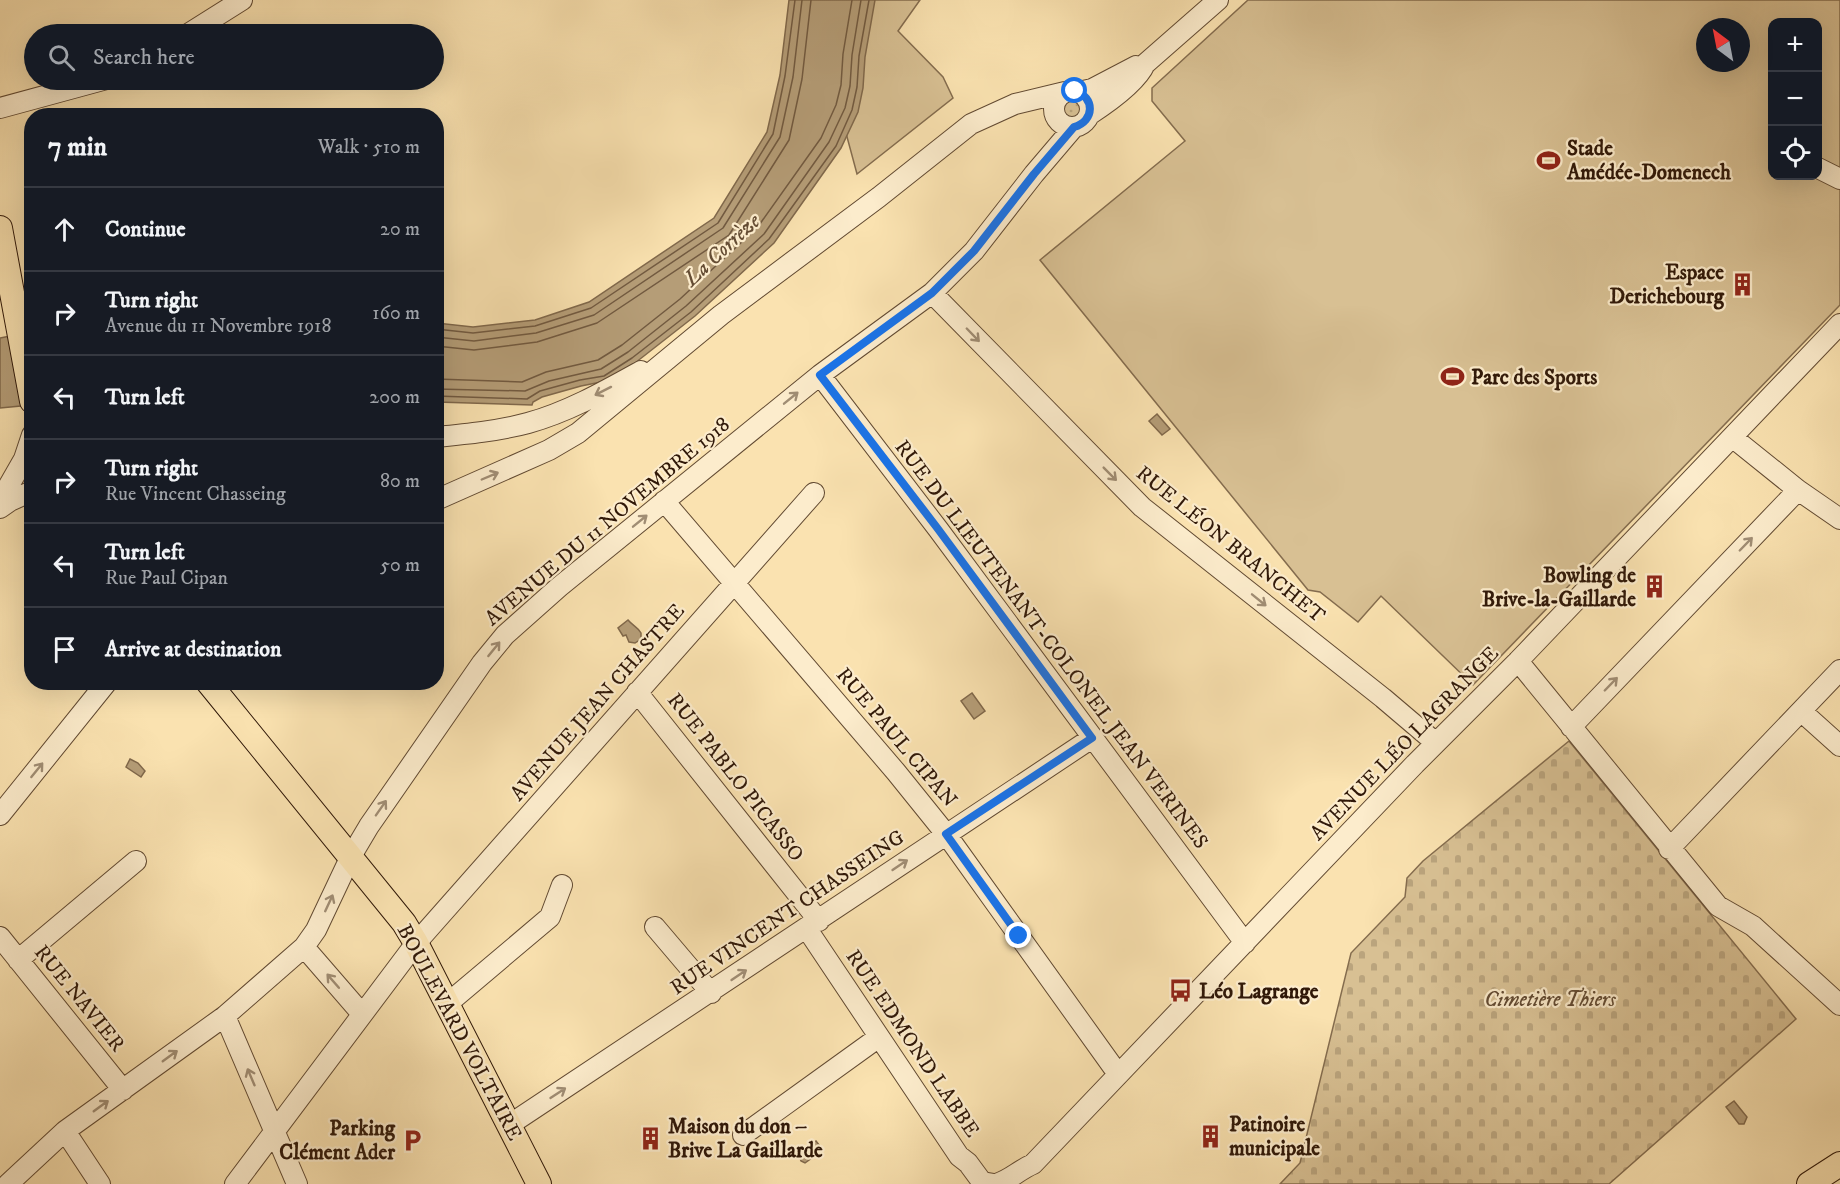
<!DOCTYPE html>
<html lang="en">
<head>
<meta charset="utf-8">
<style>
	body { margin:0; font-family:"IM FELL DW Pica",serif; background:#20242c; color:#f1f3f6 }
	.controls { position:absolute; right:18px; top:18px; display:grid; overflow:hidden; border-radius:12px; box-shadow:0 6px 24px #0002 }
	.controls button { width:54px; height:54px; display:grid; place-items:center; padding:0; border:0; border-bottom:2px solid #363941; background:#171b24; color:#f1f3f6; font:30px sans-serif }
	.compass { position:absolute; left:1696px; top:18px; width:54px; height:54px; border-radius:50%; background:#171b24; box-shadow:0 6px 24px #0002; rotate:328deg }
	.stop { position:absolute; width:18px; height:18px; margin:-14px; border:4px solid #1a73e8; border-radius:50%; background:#fff }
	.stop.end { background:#1a73e8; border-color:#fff; box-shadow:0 2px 6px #0008 }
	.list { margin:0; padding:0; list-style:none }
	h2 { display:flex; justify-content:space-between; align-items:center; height:78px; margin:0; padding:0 24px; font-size:26px }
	h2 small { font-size:20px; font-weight:400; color:#9ea1a6 }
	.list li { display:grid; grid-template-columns:39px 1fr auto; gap:18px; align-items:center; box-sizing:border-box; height:84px; padding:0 24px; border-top:2px solid #363941 }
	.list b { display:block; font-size:22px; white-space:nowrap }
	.list p { margin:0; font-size:20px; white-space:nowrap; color:#9ea1a6 }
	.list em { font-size:20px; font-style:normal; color:#9ea1a6 }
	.icon { flex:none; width:33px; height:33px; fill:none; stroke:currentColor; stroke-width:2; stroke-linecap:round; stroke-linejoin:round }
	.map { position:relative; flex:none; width:1840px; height:1184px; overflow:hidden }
	.search { position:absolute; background:#171b24; box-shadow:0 6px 24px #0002; left:24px; top:24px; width:420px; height:66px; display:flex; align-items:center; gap:15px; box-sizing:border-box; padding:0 21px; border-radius:33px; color:#9ea1a6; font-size:22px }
	.panel { position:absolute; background:#171b24; box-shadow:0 6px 24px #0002; left:24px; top:108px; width:420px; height:582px; border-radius:24px }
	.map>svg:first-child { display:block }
	.grass { fill:url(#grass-dots); stroke:#846c4e; stroke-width:1.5 }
	.cemetery { fill:url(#cemetery-stones); stroke:#846c4e; stroke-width:1.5 }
	.green { fill:#d8c093; stroke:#846c4e; stroke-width:1.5; fill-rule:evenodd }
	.water { fill:#b59d77; stroke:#80684b; stroke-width:1.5 }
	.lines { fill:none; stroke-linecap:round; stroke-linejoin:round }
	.shore { stroke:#725a40; stroke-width:1.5 }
	.minor-casing { stroke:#624a32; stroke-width:22 }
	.major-casing { stroke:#301808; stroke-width:26 }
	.minor { stroke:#fceccc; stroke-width:20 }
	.major { stroke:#fae2b0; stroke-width:24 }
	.oneway { stroke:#a08d74 }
	.route { stroke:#1a73e8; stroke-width:8 }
	.labels { text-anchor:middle; stroke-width:4.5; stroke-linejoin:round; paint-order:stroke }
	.poi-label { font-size:21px; font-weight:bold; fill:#301808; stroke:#fceccc; text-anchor:start }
	.street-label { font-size:21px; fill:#301808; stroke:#fceccc }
	.park-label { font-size:21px; font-style:italic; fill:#624a32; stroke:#fceccc }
	.water-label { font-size:22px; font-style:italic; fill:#654d34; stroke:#fceccc }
</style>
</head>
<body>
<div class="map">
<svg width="1840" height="1184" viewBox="0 0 1840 1184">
	<defs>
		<pattern id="grass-dots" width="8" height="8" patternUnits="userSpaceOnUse" patternTransform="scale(1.5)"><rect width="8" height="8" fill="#d8c093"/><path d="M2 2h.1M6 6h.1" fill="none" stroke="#baa47d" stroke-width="1.8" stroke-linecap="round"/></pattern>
		<pattern id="cemetery-stones" width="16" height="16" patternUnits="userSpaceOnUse" patternTransform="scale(1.5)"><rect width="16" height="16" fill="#d8c093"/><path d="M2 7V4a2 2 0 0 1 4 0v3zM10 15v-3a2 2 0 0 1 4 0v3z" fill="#baa47d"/></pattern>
	</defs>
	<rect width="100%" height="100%" fill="#fae2b0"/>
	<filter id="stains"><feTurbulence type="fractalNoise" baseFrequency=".00333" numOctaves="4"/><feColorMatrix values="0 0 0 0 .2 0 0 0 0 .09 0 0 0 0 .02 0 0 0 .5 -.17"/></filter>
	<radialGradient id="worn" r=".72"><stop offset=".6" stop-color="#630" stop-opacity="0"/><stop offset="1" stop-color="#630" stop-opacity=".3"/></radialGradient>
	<path class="grass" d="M1062 108a10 10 0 1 1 20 0a10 10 0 1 1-20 0Z"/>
	<path class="cemetery" d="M1569,741L1796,1019L1609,1184H1280L1300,1163L1351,953L1405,897L1407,878L1423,861Z"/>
	<path class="green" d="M846,0H920L898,31L943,77L953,98L857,174L829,70Z
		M1248,0H1840V305L1473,685L1381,596L1358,622L1320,592L1308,590L1040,260L1185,141L1152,101V88ZM1772,22H1818V176H1772ZM1705,27H1741V63H1705Z"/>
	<path class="water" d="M789,0H875L865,57L863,88L858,112L841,148L774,243L695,316L635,363L606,381L581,386L542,397L533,402L532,405L437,402V323L473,327L535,320L589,302L714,218L767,132L780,75Z
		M31,332V405L0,408V338Z
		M1157,414L1170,429L1162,435L1149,421Z
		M628,620C633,626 638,627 641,633V639L635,643L629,642L626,635L623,636L618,628Z
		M972,693L985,711L974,719L961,701Z
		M130,759L138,763L145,771L141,777L126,767Z
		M1734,1101L1747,1117L1744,1124H1739L1726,1107Z
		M816,1141L823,1150L805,1163L801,1161L798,1153Z"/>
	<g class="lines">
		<path class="shore" d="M436,329L473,333L535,326L591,308L718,223L773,134L785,76L795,0
			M436,337L474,341L536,333L594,315L723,228L780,137L793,77L802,0
			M436,346L474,350L537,342L597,323L729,235L789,140L802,79L811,0
			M436,379L522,382L546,372L598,360L622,345L680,299L757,228L821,138L836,105L841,85L843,54L852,0
			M436,389L525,391L549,381L601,369L628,352L686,306L764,234L829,142L845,108L850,86L852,55L861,0
			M436,396L527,399L540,391L580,380L604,376L632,358L691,312L769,239L836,146L852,110L857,87L859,56L869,0"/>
		<defs>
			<path id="minor" d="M188,34L242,0
				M1054 109a18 18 0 1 1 36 0a18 18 0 1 1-36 0Z
				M1079,92L1092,89L1136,66
				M0,108L103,80
				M1089,115C1106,104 1137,82 1145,64L1218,0
				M1818,168L1840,179
				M932,293L1142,507L1383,698L1436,743
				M820,375L938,529L1245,943
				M436,437C467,434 498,431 528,423C568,412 605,391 641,371
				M1732,437L1798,490L1840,519
				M436,500L549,450L578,433L721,315L879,197L971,124L1015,104L1065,92
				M0,501L24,459L32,435
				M664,501L896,772L946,834L1118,1074
				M0,508L10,501L32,491
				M1518,661L1718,906L1753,926L1840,1005
				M637,692L819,921
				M1801,711L1840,746
				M1571,727L1798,490
				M0,815L107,682
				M1669,849L1840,670
				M655,927L711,993
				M807,929L959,1156L968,1163L982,1182L994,1184
				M0,937L123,1090
				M304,947L362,1014
				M18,960L136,861
				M447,1004L550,917L562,885
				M225,1016L297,1184
				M509,1125L1092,738
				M65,1131L100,1184
				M743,1135L879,1037
				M8,1184L65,1131L225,1016L304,947L316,930L350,858L369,826L482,663L505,635L559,587L820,375L932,293L974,251L1034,174L1074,127
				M235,1184L416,943L814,493
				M996,1184C1010,1180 1019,1170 1033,1164L1415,764L1518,661L1840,324"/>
			<path id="major" d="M0,228L32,401
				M208,682L404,923L416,943L539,1184
				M1809,1184L1840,1164"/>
		</defs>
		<use href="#minor" class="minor-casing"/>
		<use href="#major" class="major-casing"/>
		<use href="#minor" class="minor"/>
		<use href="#major" class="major"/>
	</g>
	<defs><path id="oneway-shaft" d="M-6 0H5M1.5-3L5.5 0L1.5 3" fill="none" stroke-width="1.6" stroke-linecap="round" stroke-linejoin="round" transform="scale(1.5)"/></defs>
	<g class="oneway">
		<use href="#oneway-shaft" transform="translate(973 335) rotate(46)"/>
		<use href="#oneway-shaft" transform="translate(603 391) rotate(153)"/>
		<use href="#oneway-shaft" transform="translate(791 398) rotate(-39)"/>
		<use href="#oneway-shaft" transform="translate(1110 474) rotate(45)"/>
		<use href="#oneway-shaft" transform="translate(490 476) rotate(-23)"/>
		<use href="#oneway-shaft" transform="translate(640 521) rotate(-39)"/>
		<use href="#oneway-shaft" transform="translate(1746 544) rotate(-46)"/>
		<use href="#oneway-shaft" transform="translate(1259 600) rotate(39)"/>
		<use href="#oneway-shaft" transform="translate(494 649) rotate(-51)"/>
		<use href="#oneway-shaft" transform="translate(1611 684) rotate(-46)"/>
		<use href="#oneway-shaft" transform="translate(37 770) rotate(-51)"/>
		<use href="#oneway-shaft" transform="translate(381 808) rotate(-55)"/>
		<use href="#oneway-shaft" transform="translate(900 865) rotate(-34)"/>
		<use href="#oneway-shaft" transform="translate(329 903) rotate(-65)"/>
		<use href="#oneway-shaft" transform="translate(739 975) rotate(-34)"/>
		<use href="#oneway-shaft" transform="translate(333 981) rotate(-131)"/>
		<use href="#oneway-shaft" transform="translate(170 1056) rotate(-36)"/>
		<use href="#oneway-shaft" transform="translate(251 1077) rotate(-113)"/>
		<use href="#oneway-shaft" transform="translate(558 1093) rotate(-33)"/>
		<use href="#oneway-shaft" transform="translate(101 1106) rotate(-36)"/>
	</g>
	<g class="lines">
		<path class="route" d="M1019,936L946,834L1092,738L938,529L820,375L932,293L974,251L1034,174L1074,127C1095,121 1095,97 1075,91"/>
	</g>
	<defs>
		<symbol id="stadium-bare" viewBox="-9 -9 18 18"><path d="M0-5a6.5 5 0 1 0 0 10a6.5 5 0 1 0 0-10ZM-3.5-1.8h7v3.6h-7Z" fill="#8f2418" stroke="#fceccc" stroke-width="2.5" paint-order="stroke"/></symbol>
		<symbol id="building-bare" viewBox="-9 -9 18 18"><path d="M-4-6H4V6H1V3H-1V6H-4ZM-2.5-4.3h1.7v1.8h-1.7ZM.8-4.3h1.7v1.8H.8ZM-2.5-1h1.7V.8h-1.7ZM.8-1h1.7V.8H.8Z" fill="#8f2418" stroke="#fceccc" stroke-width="2.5" paint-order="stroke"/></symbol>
		<symbol id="bus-bare" viewBox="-9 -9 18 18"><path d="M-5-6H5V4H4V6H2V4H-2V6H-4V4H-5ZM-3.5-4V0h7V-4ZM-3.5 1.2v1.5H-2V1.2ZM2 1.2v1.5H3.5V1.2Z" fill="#8f2418" stroke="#fceccc" stroke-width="2.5" paint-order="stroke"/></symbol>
		<symbol id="parking-bare" viewBox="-9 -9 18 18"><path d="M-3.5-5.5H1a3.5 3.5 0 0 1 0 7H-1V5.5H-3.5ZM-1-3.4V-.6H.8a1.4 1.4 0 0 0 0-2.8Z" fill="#8f2418" stroke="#fceccc" stroke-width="2.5" paint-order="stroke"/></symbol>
	</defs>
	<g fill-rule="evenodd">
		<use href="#stadium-bare" x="1532" y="144" width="33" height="33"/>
		<use href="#building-bare" x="1726" y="268" width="33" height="33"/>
		<use href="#stadium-bare" x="1436" y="360" width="33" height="33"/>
		<use href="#building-bare" x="1638" y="570" width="33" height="33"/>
		<use href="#bus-bare" x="1164" y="974" width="33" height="33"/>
		<use href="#building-bare" x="1194" y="1120" width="33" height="33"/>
		<use href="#building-bare" x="634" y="1122" width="33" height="33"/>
		<use href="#parking-bare" x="396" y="1124" width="33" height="33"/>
	</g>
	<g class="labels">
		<g class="poi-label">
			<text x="1567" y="155">Stade<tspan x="1567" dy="24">Amédée-Domenech</tspan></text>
			<text x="1724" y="279" text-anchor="end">Espace<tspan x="1724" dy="24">Derichebourg</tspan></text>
			<text x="1471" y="384">Parc des Sports</text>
			<text x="1636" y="582" text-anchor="end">Bowling de<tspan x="1636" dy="24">Brive-la-Gaillarde</tspan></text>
			<text x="1199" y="998">Léo Lagrange</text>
			<text x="1229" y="1131">Patinoire<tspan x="1229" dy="24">municipale</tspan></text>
			<text x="668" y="1133">Maison du don –<tspan x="668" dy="24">Brive La Gaillarde</tspan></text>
			<text x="395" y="1135" text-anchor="end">Parking<tspan x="395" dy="24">Clément Ader</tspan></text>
		</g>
		<g class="street-label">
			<text transform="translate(607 521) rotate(-40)" y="7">AVENUE DU 11 NOVEMBRE 1918</text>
			<text transform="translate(1231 544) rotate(39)" y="7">RUE LÉON BRANCHET</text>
			<text transform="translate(1052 644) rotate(53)" y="7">RUE DU LIEUTENANT-COLONEL JEAN VERINES</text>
			<text transform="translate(597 702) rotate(-49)" y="7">AVENUE JEAN CHASTRE</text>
			<text transform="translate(897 737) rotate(50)" y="7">RUE PAUL CIPAN</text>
			<text transform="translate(1404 743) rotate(-46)" y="7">AVENUE LÉO LAGRANGE</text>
			<text transform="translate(736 777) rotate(52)" y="7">RUE PABLO PICASSO</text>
			<text transform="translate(787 912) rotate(-34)" y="7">RUE VINCENT CHASSEING</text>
			<text transform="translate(80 998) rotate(51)" y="7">RUE NAVIER</text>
			<text transform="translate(460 1032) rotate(62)" y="7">BOULEVARD VOLTAIRE</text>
			<text transform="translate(913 1043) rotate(56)" y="7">RUE EDMOND LABBE</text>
		</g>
		<g class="park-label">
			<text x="1550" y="1006">Cimetière Thiers</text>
		</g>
		<g class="water-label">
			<text transform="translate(721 249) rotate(-43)" y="8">La Corrèze</text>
		</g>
	</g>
	<rect width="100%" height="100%" filter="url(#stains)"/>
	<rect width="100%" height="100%" fill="url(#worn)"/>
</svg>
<div class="controls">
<button>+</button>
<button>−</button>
<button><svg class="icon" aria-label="locate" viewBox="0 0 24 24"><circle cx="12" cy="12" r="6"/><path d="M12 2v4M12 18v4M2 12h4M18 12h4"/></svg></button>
</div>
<svg class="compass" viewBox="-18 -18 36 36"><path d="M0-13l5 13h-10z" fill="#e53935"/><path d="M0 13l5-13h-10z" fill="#9ea1a6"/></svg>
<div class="stop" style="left:1075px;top:91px"></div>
<div class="stop end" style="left:1019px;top:936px"></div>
<div class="search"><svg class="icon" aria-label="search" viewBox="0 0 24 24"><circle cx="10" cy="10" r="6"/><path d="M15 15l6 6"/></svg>Search here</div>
<section class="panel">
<h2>7 min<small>Walk · 510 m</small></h2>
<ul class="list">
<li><svg class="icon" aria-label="ahead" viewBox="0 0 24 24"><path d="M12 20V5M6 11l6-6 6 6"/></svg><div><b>Continue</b></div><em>20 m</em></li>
<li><svg class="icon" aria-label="right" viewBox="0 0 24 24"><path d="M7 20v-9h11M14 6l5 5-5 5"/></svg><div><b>Turn right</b><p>Avenue du 11 Novembre 1918</p></div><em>160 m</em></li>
<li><svg class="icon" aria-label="left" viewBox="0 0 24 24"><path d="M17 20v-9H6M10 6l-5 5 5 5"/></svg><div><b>Turn left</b></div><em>200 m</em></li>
<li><svg class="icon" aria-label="right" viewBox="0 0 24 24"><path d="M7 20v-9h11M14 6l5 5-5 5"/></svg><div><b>Turn right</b><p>Rue Vincent Chasseing</p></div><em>80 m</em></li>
<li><svg class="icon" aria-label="left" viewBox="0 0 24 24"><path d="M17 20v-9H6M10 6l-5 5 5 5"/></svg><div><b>Turn left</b><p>Rue Paul Cipan</p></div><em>50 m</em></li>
<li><svg class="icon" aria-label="arrive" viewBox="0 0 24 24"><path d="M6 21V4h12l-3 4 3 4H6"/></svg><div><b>Arrive at destination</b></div></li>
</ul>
</section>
</div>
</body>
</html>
